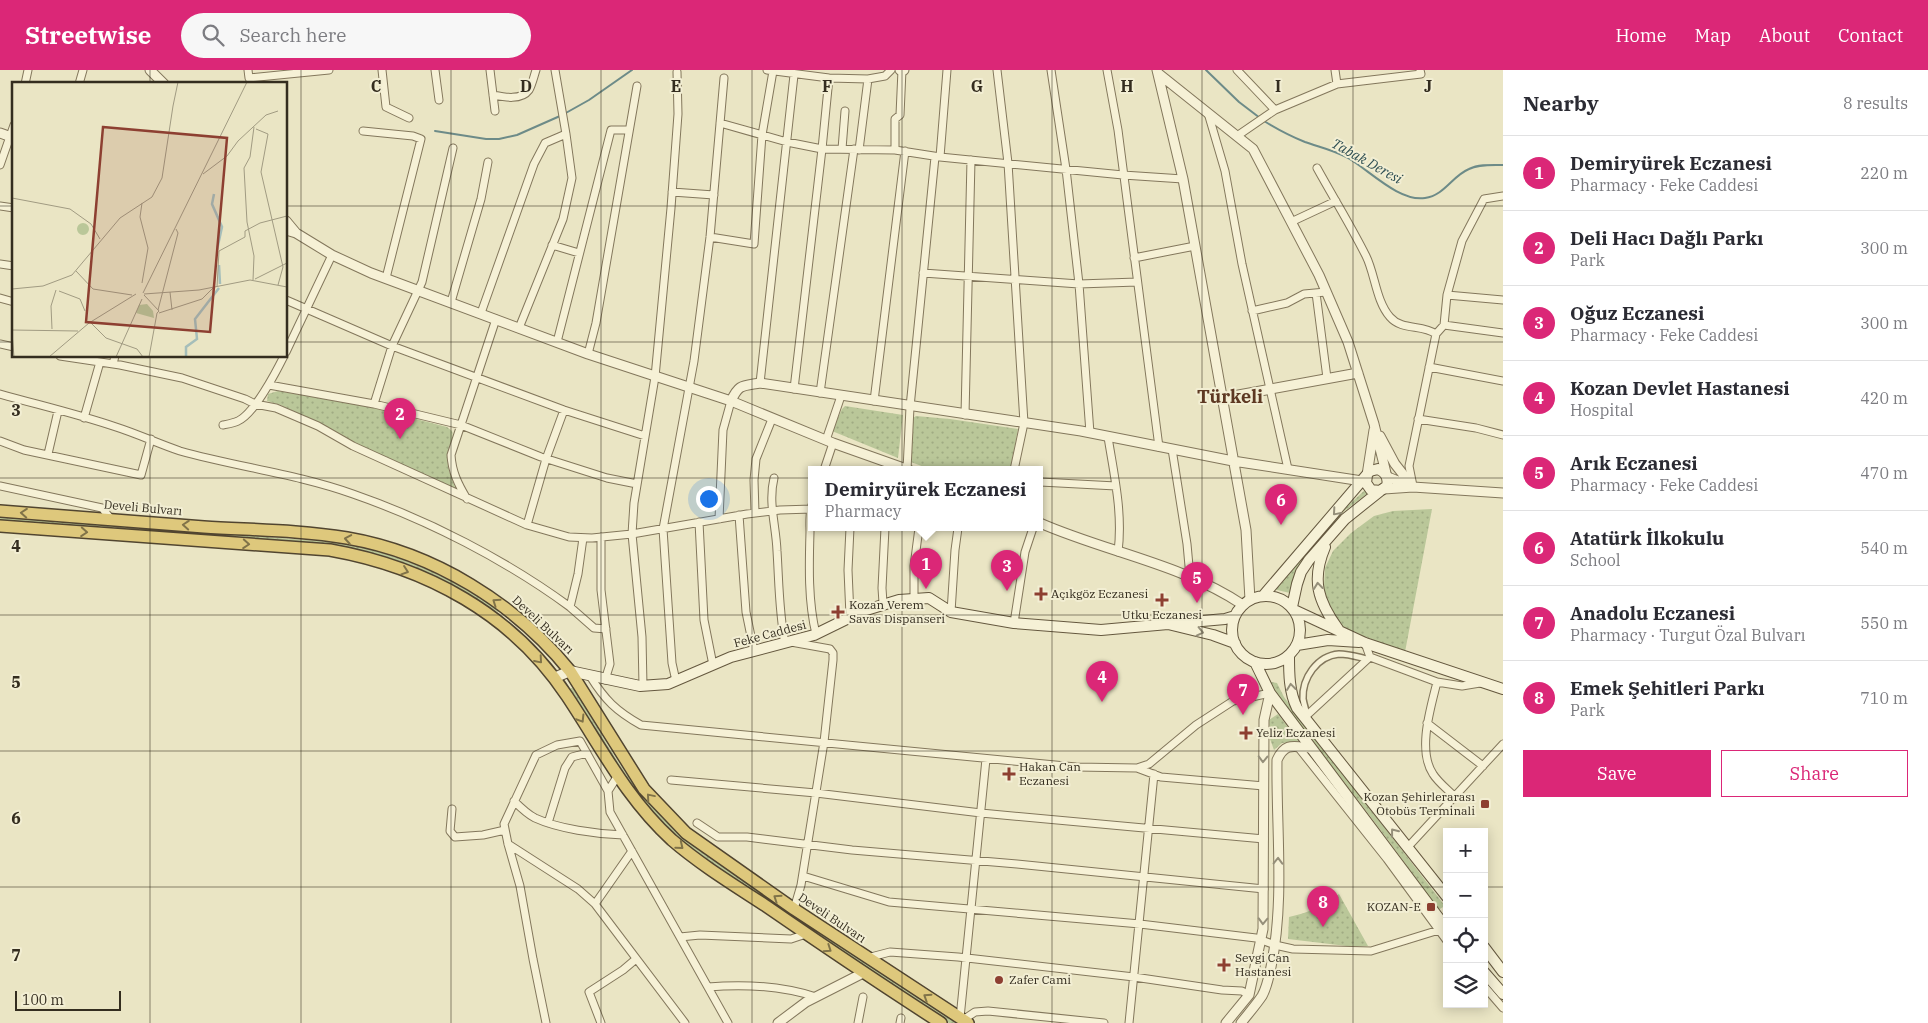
<!DOCTYPE html>
<html lang="en">
<head>
<meta charset="utf-8">
<style>
	body { margin:0; font-family:"IBM Plex Serif",serif; background:#f7f7f7; color:#2b2b33 }
	.controls { position:absolute; right:15px; bottom:15px; display:grid; overflow:hidden; border-radius:0px; box-shadow:0 2px 12px #0003 }
	.controls button { width:45px; height:45px; display:grid; place-items:center; padding:0; border:0; border-bottom:1px solid #e1e1e2; background:#fff; color:#2b2b33; font:25px sans-serif }
	.scale { position:absolute; left:15px; bottom:12px; width:106px; box-sizing:border-box; padding-left:5px; border:2px solid #342d1f; border-top:0; font-size:14px; line-height:18px; white-space:nowrap; color:#342d1f; -webkit-text-stroke:4px #f2eed3; paint-order:stroke }
	.you { position:absolute; left:708px; top:428px; width:18px; height:18px; margin:-12px; border:4px solid #fff; border-radius:50%; background:#1a73e8; box-shadow:0 0 0 8px #1a73e833 }
	.badge { display:grid; place-items:center; width:32px; height:32px; border-radius:50%; background:#db2777; color:#fff; font-size:16px; font-weight:700 }
	.pin { position:absolute; translate:-50% -41px; filter:drop-shadow(0 1px 2px #0008) }
	.pin::after { content:''; position:absolute; top:26px; width:18px; height:15px; background:inherit; clip-path:polygon(0 0,100% 0,50% 100%) }
	.popup { position:absolute; left:808px; top:396px; width:235px; height:65px; box-sizing:border-box; display:grid; place-content:center; border-radius:0px; background:#fff; filter:drop-shadow(0 1px 4px #0005); font-size:16px; white-space:nowrap; color:#7c7c81 }
	.popup b { font-size:19px; color:#2b2b33 }
	.popup::after { content:''; position:absolute; left:50%; top:100%; margin-left:-10px; border:10px solid transparent; border-top-color:#fff }
	.list { margin:0; padding:0; list-style:none }
	h2 { display:flex; justify-content:space-between; align-items:center; height:65px; margin:0; padding:0 20px; font-size:21px }
	h2 small { font-size:16px; font-weight:400; color:#7c7c81 }
	.list li { display:grid; grid-template-columns:32px 1fr auto; gap:15px; align-items:center; box-sizing:border-box; height:75px; padding:0 20px; border-top:1px solid #e1e1e2 }
	.list b { display:block; font-size:19px; white-space:nowrap }
	.list p { margin:0; font-size:16px; white-space:nowrap; color:#7c7c81 }
	.list em { font-size:16px; font-style:normal; color:#7c7c81 }
	.actions { display:flex; gap:10px; padding:15px 20px }
	.actions a { flex:1; padding:11px 0; border:1px solid #db2777; border-radius:0px; text-align:center; font-size:18px; color:#db2777 }
	.actions .main { background:#db2777; color:#fff }
	.icon { flex:none; width:28px; height:28px; fill:none; stroke:currentColor; stroke-width:2; stroke-linecap:round; stroke-linejoin:round }
	.map { position:relative; flex:none; width:1503px; height:953px; overflow:hidden }
	header { display:flex; align-items:center; gap:30px; box-sizing:border-box; height:70px; padding:0 25px; background:#db2777; color:#fff }
	header strong { font-size:24px }
	nav { display:flex; gap:28px; margin-inline-start:auto; font-size:18px }
	.search { width:350px; height:45px; background:#f7f7f7; display:flex; align-items:center; gap:12px; box-sizing:border-box; padding:0 18px; border-radius:28px; color:#7c7c81; font-size:19px }
	main { display:flex }
	aside { flex:1; background:#fff }
	.map>svg:first-child { display:block }
	.grass { fill:url(#grass-dots) }
	.lines { fill:none; stroke-linecap:round; stroke-linejoin:round }
	.stream { stroke:#6d8b88; stroke-width:2 }
	.pedestrian-casing { stroke:#83775c; stroke-width:8 }
	.minor-casing { stroke:#83775c; stroke-width:9 }
	.tertiary-casing { stroke:#83775c; stroke-width:11 }
	.secondary-casing { stroke:#65583f; stroke-width:12 }
	.trunk-casing { stroke:#514530; stroke-width:14 }
	.pedestrian { stroke:#f6f1d6; stroke-width:5 }
	.minor { stroke:#f6f1d6; stroke-width:7 }
	.tertiary { stroke:#f6f1d6; stroke-width:9 }
	.secondary { stroke:#f6f1d6; stroke-width:10 }
	.trunk { stroke:#dec87c; stroke-width:11 }
	.oneway { stroke:#958f7a }
	.oneway2 { stroke:#807349 }
	.grid { fill:none; stroke:#342d1f; stroke-width:1; stroke-opacity:0.55 }
	.poi-dot { fill:#8d3f31; stroke:#f2eed3; stroke-width:2 }
	.labels { text-anchor:middle; stroke-width:4; stroke-linejoin:round; paint-order:stroke }
	.street-label { font-size:12px; fill:#342d1f; stroke:#f2eed3 }
	.poi-label { font-size:12px; fill:#342d1f; stroke:#f2eed3; text-anchor:start }
	.water-label { font-size:14px; font-style:italic; fill:#2f4f53; stroke:#f2eed3 }
	.district-label { font-size:18px; font-weight:bold; fill:#5d3822; stroke:#f2eed3 }
	.inset-river { fill:none; stroke:#a5beba; stroke-width:2.5 }
	.inset-road { fill:none; stroke:#a19b82; stroke-width:1 }
	.view { fill:#8d3f31; fill-opacity:0.15; stroke:#8d3f31; stroke-width:2.5 }
	.inset-edge { fill:none; stroke:#342d1f; stroke-width:2.5 }
	.grid-label { font-size:16px; text-anchor:middle; font-weight:bold; fill:#342d1f; stroke:#f2eed3; stroke-width:4; stroke-linejoin:round; paint-order:stroke }
</style>
</head>
<body>
<header>
<strong>Streetwise</strong>
<div class="search"><svg class="icon" aria-label="search" viewBox="0 0 24 24"><circle cx="10" cy="10" r="6"/><path d="M15 15l6 6"/></svg>Search here</div>
<nav><a>Home</a><a>Map</a><a>About</a><a>Contact</a></nav>
</header>
<main>
<div class="map">
<svg width="1503" height="953" viewBox="0 0 1503 953">
	<defs>
		<pattern id="grass-dots" width="8" height="8" patternUnits="userSpaceOnUse" patternTransform="scale(1.25)"><rect width="8" height="8" fill="#bac799"/><path d="M2 2h.1M6 6h.1" fill="none" stroke="#a0ab83" stroke-width="1.8" stroke-linecap="round"/></pattern>
	</defs>
	<rect width="100%" height="100%" fill="#eae5c4"/>
	<path class="grass" d="M278,321L366,336L447,357L452,361C454,369 450,376 449,384C446,396 451,407 456,419L379,385L281,335L267,331L268,324Z
		M845,336L903,345L898,388L832,361L842,339Z
		M916,346L950,349L1018,359L1010,400H932L911,392L913,348Z
		M1366,419L1368,423L1343,442L1328,460L1295,505L1290,523L1273,519L1341,442Z
		M1432,439L1405,582L1340,557L1325,533L1324,517L1325,498L1333,481L1351,463L1374,446L1393,441Z
		M0,447L319,471C386,477 444,503 499,540L498,542L427,503L370,484L0,451Z
		M1266,611L1277,613L1284,627L1445,836L1438,840C1384,761 1324,687 1266,611Z
		M574,617C595,653 615,692 642,725C664,752 691,773 719,794L959,953H949L701,787L669,761L621,706L569,619Z
		M1278,644L1299,672L1282,673L1274,680L1270,669L1269,650Z
		M1339,824L1368,876L1355,877L1288,869L1289,847C1308,843 1322,836 1339,824Z"/>
	<g class="lines">
		<path class="stream" d="M1206,0L1239,32L1260,48
			M564,44L589,30L632,0
			M1264,51C1277,59 1290,66 1305,72C1319,77 1334,80 1348,88C1369,100 1399,132 1425,128C1445,125 1452,106 1469,99C1479,94 1492,95 1503,95
			M435,61L486,69H499L517,65L560,46"/>
		<defs>
			<path id="pedestrian" d="M1307,645C1306,640 1304,635 1303,629C1302,608 1317,586 1339,584C1349,584 1358,587 1367,589"/>
			<path id="minor" d="M248,0L249,8L329,0
				M382,0L386,37L409,48
				M435,0L439,30
				M490,0L495,41
				M767,0L829,8L868,9L885,6L891,0
				M997,0L1008,93L1024,353L1014,400
				M1051,0L1066,99L1079,214L1090,363
				M1107,0L1118,60L1159,377
				M1237,0L1275,40
				M1335,0L1337,14
				M25,14L28,0
				M79,14L83,0
				M493,25C503,27 521,31 529,20C532,15 534,6 536,0
				M1208,43L1225,101L1242,194L1288,399
				M720,53L787,72L822,79L895,80L940,87L1123,105L1183,109
				M363,61L413,66L421,69L386,208
				M1237,66L1275,40L1337,14L1421,4L1420,0
				M842,79L845,41
				M859,80L868,9
				M895,80V49L900,45L902,0
				M940,87L947,0
				M0,95L14,55
				M1317,98C1333,127 1351,156 1366,186C1375,204 1376,231 1390,247C1402,261 1422,254 1436,264
				M672,122L714,125
				M0,136L14,138
				M1291,152L1336,131
				M710,167L754,174L762,65L773,1
				M552,175L579,183
				M1134,188L1195,176
				M0,194L14,196
				M923,203L1079,214L1137,212
				M1316,223L1327,308
				M1447,225L1503,230
				M0,228L14,232
				M286,230L392,276L564,340L645,366
				M451,232L481,129L488,92
				M1252,241L1287,233L1304,224L1326,222
				M481,243L534,94L545,73L566,64
				M1444,255L1447,225L1462,171L1484,129L1503,126
				M519,258L563,149L572,108L566,64L555,0
				M557,272L611,60H629
				M0,274L14,277
				M286,282L332,185
				M588,284L596,253L637,16
				M60,286L120,295L182,308L245,329L255,334L276,338L318,356L353,376L527,455L569,467L592,468L632,464L747,444L780,440L812,439
				M113,294L115,286
				M1429,297L1503,311
				M760,313L794,5
				M269,315L374,334L461,355L541,387L607,408L637,414
				M794,319L822,79L829,8
				M820,323L854,79
				M0,324C39,335 78,344 116,357C138,364 159,374 180,381C237,397 297,404 353,424C428,450 506,490 570,537
				M874,331L905,81
				M374,334L392,276L422,212L453,78
				M965,345L971,90
				M84,348L100,292
				M1418,349L1476,358L1503,365
				M223,355C228,354 234,353 238,351C254,344 276,302 284,286
				M1108,367C1114,405 1123,443 1118,482
				M826,370L841,326
				M0,371L24,380L141,405L151,369
				M1172,379L1187,474L1190,507
				M48,384L58,341
				M824,400L833,373
				M907,400L910,337L935,87
				M774,408C768,433 776,455 777,481C779,512 779,543 785,573
				M1040,412L1116,416
				M0,416L102,438L111,449
				M1413,416L1409,396L1436,264L1444,255L1503,263
				M467,429C458,414 452,402 451,385L496,249
				M812,435C809,443 810,454 810,462C809,495 808,532 816,564
				M755,443L754,410L756,389L772,349
				M739,445L746,542L754,581
				M719,449L723,360L731,331
				M699,452L704,550L713,595
				M527,455L546,389L564,340
				M601,467V520L610,594L605,610
				M583,468L578,504L570,537L594,558L606,559
				M914,528V496L919,458
				M883,533L882,518L885,458
				M951,542L955,480L958,458
				M850,546L848,500L850,458
				M1014,553L1025,482L1033,458
				M791,572L830,579L833,583V590L824,672L801,815L794,839
				M1365,573L1370,587L1437,612L1462,616L1480,613
				M590,606C605,630 616,641 641,655L1076,697L1137,698L1149,694L1196,655L1233,631L1270,623
				M676,611L672,593L663,459L694,291L710,167L724,8
				M1437,612C1431,637 1417,680 1433,704C1438,712 1447,719 1454,726
				M643,616L642,567L632,464L634,433L655,307L671,138L678,44L677,2
				M1304,648L1370,587
				M1427,653L1483,696
				M1298,677L1387,789L1447,871
				M1137,698L1161,707L1264,716
				M617,707L608,721L610,742L728,953
				M671,710L816,723L981,743L1264,769
				M514,731C520,737 527,744 535,748C559,759 596,764 623,765
				M452,739L450,761L455,767L483,765L505,760
				M548,753L565,698L572,687L587,683
				M697,753L718,767H747L852,780L1017,794L1264,819
				M508,774L578,819L595,834L685,953
				M1407,778L1503,674
				M803,806L889,832L1140,854L1256,868L1275,875L1293,879L1371,881L1439,860
				M595,834L632,781
				M680,867L700,865L791,869L806,864
				M867,888L890,882L958,887L1134,907L1222,920L1242,921L1249,925
				M1484,916L1503,938
				M708,917C743,914 782,916 816,927
				M960,948L986,689
				M963,950L975,942L988,941L1104,953
				M546,953L533,889L520,816L508,774L504,754L536,685L557,675L580,671L608,721
				M601,953L589,922L623,900L636,889
				M858,953L863,927
				M900,953L901,948
				M1129,953L1154,704"/>
			<path id="tertiary" d="M150,0L164,14
				M900,0H904
				M1157,0L1183,109L1246,460L1250,530
				M1159,4L1253,79L1319,205L1348,272L1374,354L1386,403
				M0,63L14,68
				M286,151L296,163
				M286,160L296,163L332,185L371,203L588,284L731,331L833,373L909,400
				M1222,328L1358,303
				M731,331C739,314 742,316 760,313L1081,361L1233,391L1362,411
				M1380,366L1395,394L1413,417
				M1367,405L1374,360
				M1388,407L1410,416
				M1384,419L1413,417L1503,423
				M1040,453C1106,482 1182,494 1243,535
				M778,953L806,932L863,903
				M1226,953L1249,925L1263,859L1264,650L1270,623
				M1241,953C1248,944 1256,935 1262,926C1267,917 1269,906 1271,897C1285,830 1276,758 1277,690C1285,673 1292,676 1310,678"/>
			<path id="secondary" d="M1325,477C1311,510 1318,531 1338,559
				M1263,526L1370,401L1378,399C1386,402 1389,408 1387,416L1380,421L1371,420L1366,413L1367,405
				M1232 560a34 34 0 1 1 68 0a34 34 0 1 1-68 0Z
				M1292,537L1297,514L1301,502L1309,490L1345,449L1380,421
				M1294,540L1365,573L1503,619
				M1235,573L1213,565L1168,554L1225,549L1235,546
				M1297,575L1328,570L1359,572
				M1289,585C1289,603 1289,622 1297,638L1447,827
				M1255,592L1270,623L1447,859
				M554,608L570,601L640,616L668,614L731,587L814,565L863,541L899,530L929,528L951,542L1014,553L1101,560L1168,554
				M1484,877L1503,902
				M1484,902L1503,924"/>
			<path id="trunk" d="M0,441C68,446 136,452 204,457C251,460 300,460 347,468C434,483 515,533 570,601L644,719L686,763L794,839L968,953
				M0,456L330,480C426,497 513,544 567,626C601,677 626,728 672,770C701,795 734,815 766,836C824,876 882,915 941,953"/>
		</defs>
		<use href="#pedestrian" class="pedestrian-casing"/>
		<use href="#minor" class="minor-casing"/>
		<use href="#tertiary" class="tertiary-casing"/>
		<use href="#secondary" class="secondary-casing"/>
		<use href="#trunk" class="trunk-casing"/>
		<use href="#pedestrian" class="pedestrian"/>
		<use href="#minor" class="minor"/>
		<use href="#tertiary" class="tertiary"/>
		<use href="#secondary" class="secondary"/>
		<use href="#trunk" class="trunk"/>
	</g>
	<defs><path id="oneway-chevron" d="M-2-3.5L2.5 0L-2 3.5" fill="none" stroke-width="1.6" stroke-linecap="round" stroke-linejoin="round" transform="scale(1.25)"/></defs>
	<g class="oneway">
		<use href="#oneway-chevron" transform="translate(1336 442) rotate(131)"/>
		<use href="#oneway-chevron" transform="translate(1318 516) rotate(-96)"/>
		<use href="#oneway-chevron" transform="translate(1200 562) rotate(13)"/>
		<use href="#oneway-chevron" transform="translate(1291 617) rotate(-97)"/>
		<use href="#oneway-chevron" transform="translate(1263 689) rotate(91)"/>
		<use href="#oneway-chevron" transform="translate(1394 762) rotate(-128)"/>
		<use href="#oneway-chevron" transform="translate(1278 791) rotate(-89)"/>
		<use href="#oneway-chevron" transform="translate(1263 851) rotate(92)"/>
	</g>
	<g class="oneway2">
		<use href="#oneway-chevron" transform="translate(24 443) rotate(-176)"/>
		<use href="#oneway-chevron" transform="translate(186 455) rotate(-176)"/>
		<use href="#oneway-chevron" transform="translate(84 462) rotate(4)"/>
		<use href="#oneway-chevron" transform="translate(348 469) rotate(-170)"/>
		<use href="#oneway-chevron" transform="translate(246 474) rotate(4)"/>
		<use href="#oneway-chevron" transform="translate(405 501) rotate(19)"/>
		<use href="#oneway-chevron" transform="translate(496 532) rotate(-145)"/>
		<use href="#oneway-chevron" transform="translate(539 590) rotate(49)"/>
		<use href="#oneway-chevron" transform="translate(581 649) rotate(58)"/>
		<use href="#oneway-chevron" transform="translate(650 727) rotate(-130)"/>
		<use href="#oneway-chevron" transform="translate(680 776) rotate(39)"/>
		<use href="#oneway-chevron" transform="translate(777 828) rotate(-146)"/>
		<use href="#oneway-chevron" transform="translate(828 879) rotate(34)"/>
		<use href="#oneway-chevron" transform="translate(927 927) rotate(-147)"/>
	</g>
	<path class="grid" d="M150,0V14M301,0V953M451,0V953M601,0V953M752,0V953M902,0V953M1052,0V953M1202,0V953M1353,0V953M0,136H14M286,136H1503M0,272H14M286,272H1503M150,286V953M0,408H1503M0,545H1503M0,681H1503M0,817H1447M1484,817H1503"/>
	<g class="poi-dot">
		<path d="M1038.5 516.5h5v5h5v5h-5v5h-5v-5h-5v-5h5z"/>
		<path d="M1159.5 522.5h5v5h5v5h-5v5h-5v-5h-5v-5h5z"/>
		<path d="M835.5 534.5h5v5h5v5h-5v5h-5v-5h-5v-5h5z"/>
		<path d="M1243.5 655.5h5v5h5v5h-5v5h-5v-5h-5v-5h5z"/>
		<path d="M1006.5 696.5h5v5h5v5h-5v5h-5v-5h-5v-5h5z"/>
		<rect x="1480" y="729" width="10" height="10" rx="2.5"/>
		<rect x="1426" y="832" width="10" height="10" rx="2.5"/>
		<path d="M1221.5 887.5h5v5h5v5h-5v5h-5v-5h-5v-5h5z"/>
		<circle cx="999" cy="910" r="5"/>
	</g>
	<g class="labels">
		<g class="street-label">
			<text transform="translate(143 438) rotate(5)" y="4">Develi Bulvarı</text>
			<text transform="translate(543 555) rotate(43)" y="4">Develi Bulvarı</text>
			<text transform="translate(770 564) rotate(-15)" y="4">Feke Caddesi</text>
			<text transform="translate(832 848) rotate(34)" y="4">Develi Bulvarı</text>
		</g>
		<g class="poi-label">
			<text x="1051" y="528">Açıkgöz Eczanesi</text>
			<text x="849" y="539">Kozan Verem<tspan x="849" dy="14">Savas Dispanseri</tspan></text>
			<text x="1162" y="549" text-anchor="middle">Utku Eczanesi</text>
			<text x="1256" y="667">Yeliz Eczanesi</text>
			<text x="1019" y="701">Hakan Can<tspan x="1019" dy="14">Eczanesi</tspan></text>
			<text x="1475" y="731" text-anchor="end">Kozan Şehirlerarası<tspan x="1475" dy="14">Otobüs Terminali</tspan></text>
			<text x="1421" y="841" text-anchor="end">KOZAN-E</text>
			<text x="1235" y="892">Sevgi Can<tspan x="1235" dy="14">Hastanesi</tspan></text>
			<text x="1009" y="914">Zafer Cami</text>
		</g>
		<g class="water-label">
			<text transform="translate(1367 91) rotate(29)" y="5">Tabak Deresi</text>
		</g>
		<g class="district-label">
			<text x="1230" y="333">Türkeli</text>
		</g>
	</g>
	<g transform="translate(12 12)">
		<rect width="275" height="275" fill="#eae5c4"/>
		<path d="M65 147a6 6 0 1 1 12 0a6 6 0 1 1-12 0ZM135,222L141,229L142,236L124,231L127,223Z" fill="#bac799"/>
		<path class="inset-river" d="M202,112L200,122L210,145L205,168M207,183L208,202M174,275V265L185,257L183,237L207,206"/>
		<path class="inset-road" d="M161,24L166,0M244,47L256,52L249,90L271,185L266,203M191,92L215,74L226,59L254,33L266,29M0,116L58,127L79,142L88,157M64,189L81,207L120,213M243,197L275,181M241,198L242,174L235,140L232,86L238,75L242,45M130,201L136,166L128,135L130,121M205,205L207,169L233,155V149L248,141L275,134M0,207L31,204L60,193L108,136L140,115L150,96L161,24M47,209L68,217L73,229M158,210L160,228M131,211L235,0M132,212L187,208L238,198L275,205M132,213L147,229L145,231M146,228L166,151L164,147M147,231L190,217L201,206M79,241L94,256L125,267L131,275M40,247L39,224L44,208M0,248L66,249M0,251L2,275M37,275L77,241L124,212M104,275L130,217M137,275L145,231"/>
		<path class="view" d="M91,45L215,56L198,250L74,240Z"/>
		<rect width="275" height="275" class="inset-edge"/>
	</g>
	<g class="grid-label">
		<text x="376" y="22">C</text>
		<text x="526" y="22">D</text>
		<text x="676" y="22">E</text>
		<text x="827" y="22">F</text>
		<text x="977" y="22">G</text>
		<text x="1127" y="22">H</text>
		<text x="1278" y="22">I</text>
		<text x="1428" y="22">J</text>
		<text x="16" y="346">3</text>
		<text x="16" y="482">4</text>
		<text x="16" y="618">5</text>
		<text x="16" y="754">6</text>
		<text x="16" y="891">7</text>
	</g>
</svg>
<div class="controls">
<button>+</button>
<button>−</button>
<button><svg class="icon" aria-label="locate" viewBox="0 0 24 24"><circle cx="12" cy="12" r="6"/><path d="M12 2v4M12 18v4M2 12h4M18 12h4"/></svg></button>
<button><svg class="icon" aria-label="layers" viewBox="0 0 24 24"><path d="M12 4l9 5-9 5-9-5zM3 14l9 5 9-5"/></svg></button>
</div>
<div class="scale">100 m</div>
<div class="you"></div>
<div class="pin badge" style="left:926px;top:519px">1</div>
<div class="popup"><b>Demiryürek Eczanesi</b>Pharmacy</div>
<div class="pin badge" style="left:400px;top:369px">2</div>
<div class="pin badge" style="left:1007px;top:521px">3</div>
<div class="pin badge" style="left:1102px;top:632px">4</div>
<div class="pin badge" style="left:1197px;top:533px">5</div>
<div class="pin badge" style="left:1281px;top:455px">6</div>
<div class="pin badge" style="left:1243px;top:645px">7</div>
<div class="pin badge" style="left:1323px;top:857px">8</div>
</div>
<aside>
<h2>Nearby<small>8 results</small></h2>
<ul class="list">
<li><span class="badge">1</span><div><b>Demiryürek Eczanesi</b><p>Pharmacy · Feke Caddesi</p></div><em>220 m</em></li>
<li><span class="badge">2</span><div><b>Deli Hacı Dağlı Parkı</b><p>Park</p></div><em>300 m</em></li>
<li><span class="badge">3</span><div><b>Oğuz Eczanesi</b><p>Pharmacy · Feke Caddesi</p></div><em>300 m</em></li>
<li><span class="badge">4</span><div><b>Kozan Devlet Hastanesi</b><p>Hospital</p></div><em>420 m</em></li>
<li><span class="badge">5</span><div><b>Arık Eczanesi</b><p>Pharmacy · Feke Caddesi</p></div><em>470 m</em></li>
<li><span class="badge">6</span><div><b>Atatürk İlkokulu</b><p>School</p></div><em>540 m</em></li>
<li><span class="badge">7</span><div><b>Anadolu Eczanesi</b><p>Pharmacy · Turgut Özal Bulvarı</p></div><em>550 m</em></li>
<li><span class="badge">8</span><div><b>Emek Şehitleri Parkı</b><p>Park</p></div><em>710 m</em></li>
</ul>
<div class="actions"><a class="main">Save</a><a>Share</a></div>
</aside>
</main>
</body>
</html>
